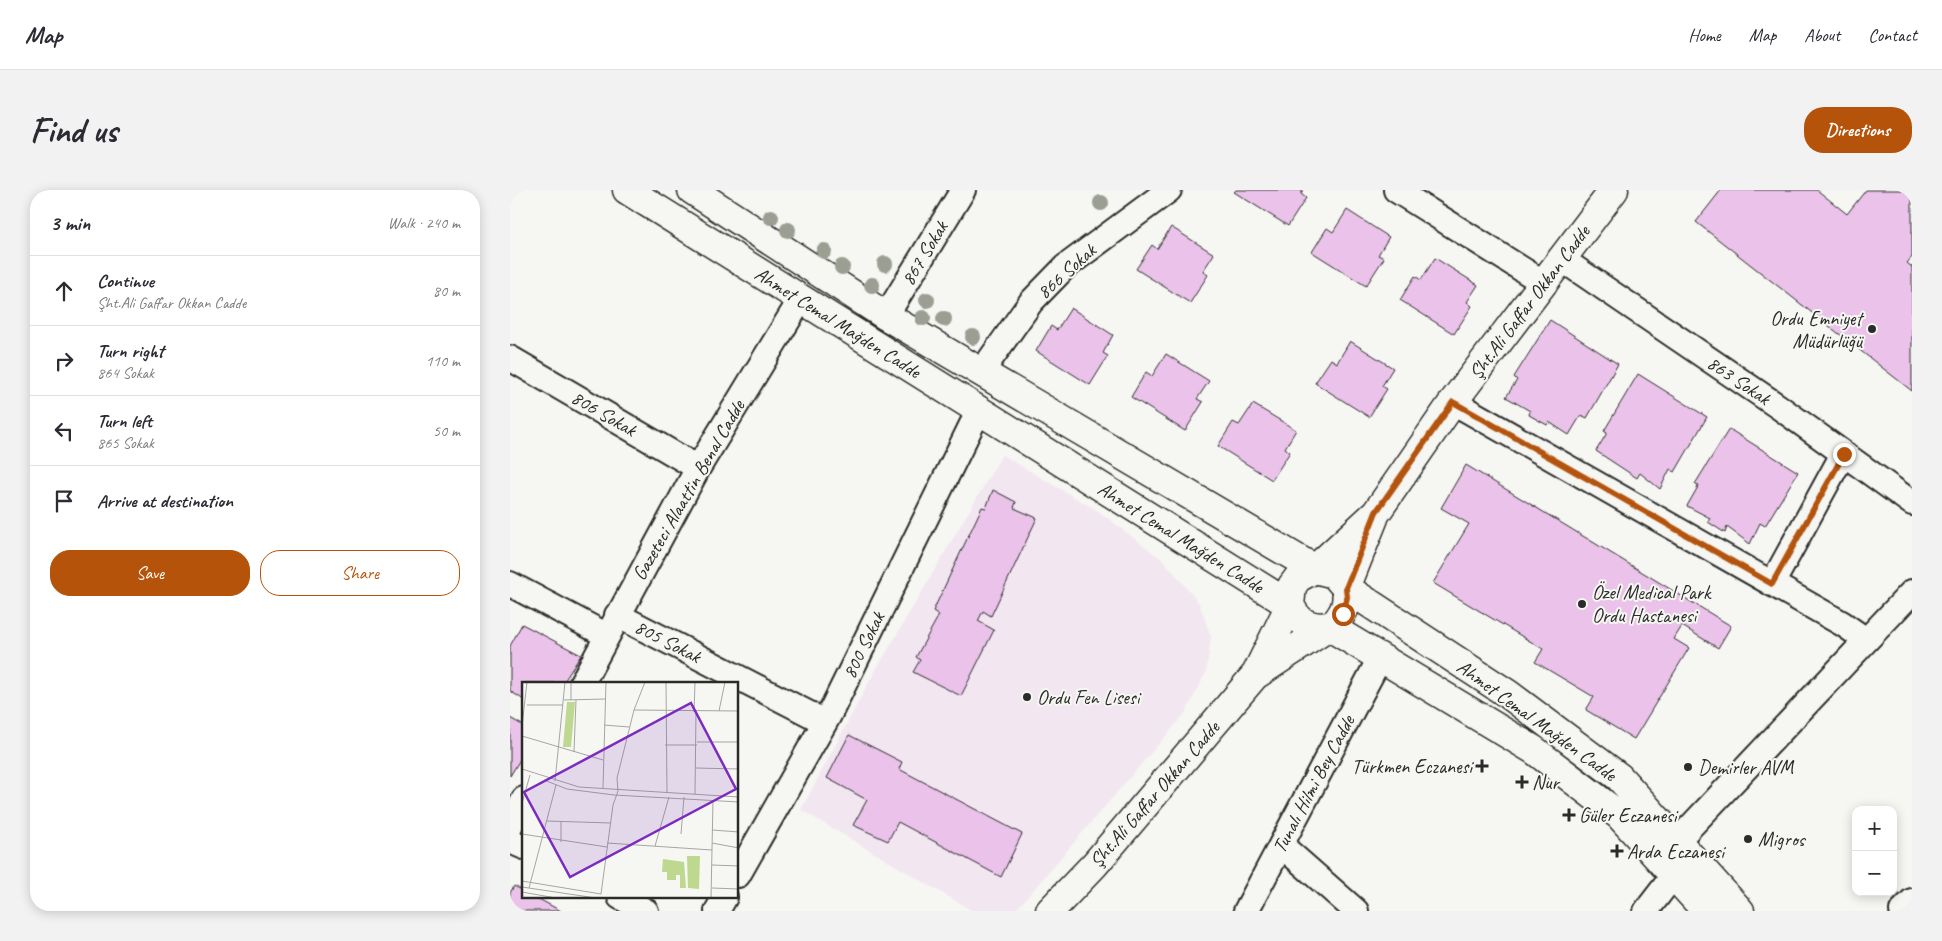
<!DOCTYPE html>
<html lang="en">
<head>
<meta charset="utf-8">
<style>
	body { margin:0; font-family:Caveat,sans-serif; background:#f2f2f3; color:#2b2b33 }
	.controls { position:absolute; right:15px; bottom:15px; display:grid; overflow:hidden; border-radius:10px; box-shadow:0 2px 12px #0003 }
	.controls button { width:45px; height:45px; display:grid; place-items:center; padding:0; border:0; border-bottom:1px solid #e1e1e2; background:#fff; color:#2b2b33; font:25px sans-serif }
	.stop { position:absolute; width:15px; height:15px; margin:-11px; border:4px solid #b45309; border-radius:50%; background:#fff }
	.stop.end { background:#b45309; border-color:#fff; box-shadow:0 1px 5px #0008 }
	.list { margin:0; padding:0; list-style:none }
	h2 { display:flex; justify-content:space-between; align-items:center; height:65px; margin:0; padding:0 20px; font-size:21px }
	h2 small { font-size:16px; font-weight:400; color:#7c7c81 }
	.list li { display:grid; grid-template-columns:32px 1fr auto; gap:15px; align-items:center; box-sizing:border-box; height:70px; padding:0 20px; border-top:1px solid #e1e1e2 }
	.list b { display:block; font-size:19px; white-space:nowrap }
	.list p { margin:0; font-size:16px; white-space:nowrap; color:#7c7c81 }
	.list em { font-size:16px; font-style:normal; color:#7c7c81 }
	.actions { display:flex; gap:10px; padding:15px 20px }
	.actions a { flex:1; padding:11px 0; border:1px solid #b45309; border-radius:20px; text-align:center; font-size:18px; color:#b45309 }
	.actions .main { background:#b45309; color:#fff }
	.icon { flex:none; width:28px; height:28px; fill:none; stroke:currentColor; stroke-width:2; stroke-linecap:round; stroke-linejoin:round }
	.map { position:relative; flex:none; width:1402px; height:721px; overflow:hidden; border-radius:20px }
	header { display:flex; align-items:center; gap:30px; box-sizing:border-box; height:70px; padding:0 25px; background:#fff; border-bottom:1px solid #e1e1e2 }
	header strong { font-size:24px }
	nav { display:flex; gap:28px; margin-inline-start:auto; font-size:18px }
	.intro { display:flex; align-items:center; justify-content:space-between; box-sizing:border-box; height:120px; padding:0 30px }
	h1 { margin:0; font-size:35px }
	.button { padding:12px 22px; border-radius:20px; background:#b45309; color:#fff; font-size:18px; font-weight:700 }
	main { display:flex; gap:30px; padding:0 30px }
	aside { flex:1; background:#fff; border-radius:20px; box-shadow:0 2px 12px #0003 }
	.map>svg:first-child { display:block }
	.built { fill:#f2e6f0 }
	.building { fill:#eac2ea; stroke:#2b2b2b }
	.lines { fill:none; stroke-linecap:round; stroke-linejoin:round }
	.street-casing { stroke:#2b2b2b; stroke-width:28 }
	.secondary-casing { stroke:#2b2b2b; stroke-width:31 }
	.street { stroke:#f6f6f2; stroke-width:24 }
	.secondary { stroke:#f6f6f2; stroke-width:28 }
	.tree { fill:#9b9e92 }
	.route { stroke:#b45309; stroke-width:6 }
	.poi-dot { fill:#2b2b2b; stroke:#f6f6f2; stroke-width:2 }
	.labels { text-anchor:middle; stroke-width:4; stroke-linejoin:round; paint-order:stroke }
	.street-label { font-size:20px; fill:#2b2b2b; stroke:#f6f6f2 }
	.poi-label { font-size:20px; fill:#2b2b2b; stroke:#f6f6f2; text-anchor:start }
	.inset-road { fill:none; stroke:#a5a5a2; stroke-width:1 }
	.view { fill:#7b2cbf; fill-opacity:0.15; stroke:#7b2cbf; stroke-width:2.5 }
	.inset-edge { fill:none; stroke:#2b2b2b; stroke-width:2.5 }
</style>
</head>
<body>
<header>
<strong>Map</strong>
<nav><a>Home</a><a>Map</a><a>About</a><a>Contact</a></nav>
</header>
<div class="intro"><h1>Find us</h1><a class="button">Directions</a></div>
<main>
<aside>
<h2>3 min<small>Walk · 240 m</small></h2>
<ul class="list">
<li><svg class="icon" aria-label="ahead" viewBox="0 0 24 24"><path d="M12 20V5M6 11l6-6 6 6"/></svg><div><b>Continue</b><p>Şht.Ali Gaffar Okkan Cadde</p></div><em>80 m</em></li>
<li><svg class="icon" aria-label="right" viewBox="0 0 24 24"><path d="M7 20v-9h11M14 6l5 5-5 5"/></svg><div><b>Turn right</b><p>864 Sokak</p></div><em>110 m</em></li>
<li><svg class="icon" aria-label="left" viewBox="0 0 24 24"><path d="M17 20v-9H6M10 6l-5 5 5 5"/></svg><div><b>Turn left</b><p>865 Sokak</p></div><em>50 m</em></li>
<li><svg class="icon" aria-label="arrive" viewBox="0 0 24 24"><path d="M6 21V4h12l-3 4 3 4H6"/></svg><div><b>Arrive at destination</b></div></li>
</ul>
<div class="actions"><a class="main">Save</a><a>Share</a></div>
</aside>
<div class="map">
<svg width="1402" height="721" viewBox="0 0 1402 721">
	<rect width="100%" height="100%" fill="#f6f6f2"/>
	<filter id="ink" filterUnits="userSpaceOnUse"><feTurbulence type="fractalNoise" baseFrequency=".02" numOctaves="2"/><feDisplacementMap in="SourceGraphic" scale="10" xChannelSelector="R" yChannelSelector="G"/><feConvolveMatrix kernelMatrix="1 2 1 2 8 2 1 2 1" color-interpolation-filters="sRGB"/></filter>
	<g filter="url(#ink)">
		<path class="built" d="M492,265L588,321L654,371L689,413L701,447L696,482L676,522L505,721H463L291,620L359,492Z"/>
		<path class="building" d="M726,0H793L791,4L796,8L778,36L724,2Z
			M1211,0H1307L1337,24L1356,0H1402V67L1397,73L1402,77V201L1186,32Z
			M837,20L879,47L868,65L874,68L856,96L802,62L817,38L823,42Z
			M661,37L704,64L693,81L698,85L680,113L626,79L642,55L647,59Z
			M925,68L968,95L957,112L962,116L944,144L890,110L905,86L911,90Z
			M561,118L603,145L593,163L598,166L580,195L526,161L541,136L547,140Z
			M1040,130L1108,174L1077,228L1071,225L1059,245L1039,232L1037,235L1019,225L1020,221L996,207L1007,190L1004,187Z
			M840,151L883,178L872,196L877,199L859,227L805,193L821,169L827,173Z
			M656,164L699,191L687,209L693,212L675,241L621,207L636,182L642,186Z
			M1128,184L1197,227L1165,282L1160,279L1150,299L1130,283L1127,288L1086,261L1097,243L1094,241Z
			M743,214L786,240L775,258L780,262L762,290L708,256L723,232L729,235Z
			M1219,239L1288,282L1255,336L1250,333L1240,354L1217,337L1215,343L1198,332L1200,328L1177,316L1189,295L1185,294Z
			M956,275L1221,436L1208,458L1172,436L1164,449L1179,458L1124,549L1076,520L1084,507L1025,472L1033,459L923,393L959,334L931,318Z
			M483,300L506,312L504,318L527,328L481,426L473,421L468,431L484,440L451,506L403,482L410,470L406,467L429,425L423,421L472,317L476,318Z
			M12,434L71,465L53,493H14V510L0,501V456Z
			M0,528L14,536V563L0,586Z
			M339,545L392,572L389,579L512,644L491,687L388,632L378,651L343,635L357,610L317,588Z
			M4,696L14,701V707H25L51,721H0V703Z"/>
		<g class="lines">
			<defs>
				<path id="street" d="M886,0L1034,93
					M1053,70L1269,217L1402,313
					M376,126L453,0
					M0,168L188,278
					M472,181L521,112L555,77L659,0
					M943,212L1333,434L1356,450
					M0,394L96,445
					M1262,394L1333,264
					M107,425L315,532
					M72,493L188,278L291,109
					M0,636L14,609
					M1168,650L1402,402
					M0,651L14,657
					M771,655L846,721
					M228,685L319,525L469,220
					M110,707L136,721
					M207,721L215,707
					M736,721L870,468
					M1136,721L1163,686
					M1392,721L1402,711"/>
				<path id="secondary" d="M117,0L780,415C788,432 799,439 818,436L1024,560L1110,626L1196,721
					M182,0L376,126L805,379L824,384L836,398L998,504L1109,587L1230,721
					M747,484L826,432C835,421 838,413 836,398L864,328
					M540,721L585,674L746,484L780,415L782,396L788,388L805,379L866,323L943,212L1104,0"/>
			</defs>
			<use href="#street" class="street-casing"/>
			<use href="#secondary" class="secondary-casing"/>
			<use href="#street" class="street"/>
			<use href="#secondary" class="secondary"/>
		</g>
		<g class="tree">
			<circle cx="591" cy="13" r="8"/>
			<circle cx="261" cy="27" r="8"/>
			<circle cx="278" cy="40" r="8"/>
			<circle cx="314" cy="61" r="8"/>
			<circle cx="375" cy="74" r="8"/>
			<circle cx="332" cy="77" r="8"/>
			<circle cx="362" cy="95" r="8"/>
			<circle cx="417" cy="110" r="8"/>
			<circle cx="413" cy="128" r="8"/>
			<circle cx="434" cy="129" r="8"/>
			<circle cx="463" cy="147" r="8"/>
		</g>
	</g>
	<g class="lines" filter="url(#ink)">
		<path class="route" d="M833,424L837,407L836,398L866,322L943,212L1262,394L1334,264"/>
	</g>
	<g class="poi-dot">
		<circle cx="1362" cy="139" r="5"/>
		<circle cx="1072" cy="414" r="5"/>
		<circle cx="517" cy="507" r="5"/>
		<path d="M969.5 568.5h5v5h5v5h-5v5h-5v-5h-5v-5h5z"/>
		<circle cx="1178" cy="577" r="5"/>
		<path d="M1009.5 584.5h5v5h5v5h-5v5h-5v-5h-5v-5h5z"/>
		<path d="M1056.5 617.5h5v5h5v5h-5v5h-5v-5h-5v-5h5z"/>
		<circle cx="1238" cy="649" r="5"/>
		<path d="M1104.5 653.5h5v5h5v5h-5v5h-5v-5h-5v-5h5z"/>
	</g>
	<g class="labels">
		<g class="street-label">
			<text transform="translate(414 63) rotate(-59)" y="7">867 Sokak</text>
			<text transform="translate(556 81) rotate(-42)" y="7">866 Sokak</text>
			<text transform="translate(1019 112) rotate(-53)" y="7">Şht.Ali Gaffar Okkan Cadde</text>
			<text transform="translate(328 132) rotate(32)" y="7">Ahmet Cemal Mağden Cadde</text>
			<text transform="translate(1229 190) rotate(34)" y="7">863 Sokak</text>
			<text transform="translate(94 223) rotate(30)" y="7">806 Sokak</text>
			<text transform="translate(178 300) rotate(-60)" y="7">Gazeteci Alaattin Benal Cadde</text>
			<text transform="translate(671 347) rotate(32)" y="7">Ahmet Cemal Mağden Cadde</text>
			<text transform="translate(158 451) rotate(27)" y="7">805 Sokak</text>
			<text transform="translate(353 455) rotate(-64)" y="7">800 Sokak</text>
			<text transform="translate(1027 530) rotate(36)" y="7">Ahmet Cemal Mağden Cadde</text>
			<text transform="translate(803 594) rotate(-62)" y="7">Tunalı Hilmi Bey Cadde</text>
			<text transform="translate(644 604) rotate(-49)" y="7">Şht.Ali Gaffar Okkan Cadde</text>
		</g>
		<g class="poi-label">
			<text x="1352" y="135" text-anchor="end">Ordu Emniyet<tspan x="1352" dy="23">Müdürlüğü</tspan></text>
			<text x="1082" y="409">Özel Medical Park<tspan x="1082" dy="23">Ordu Hastanesi</tspan></text>
			<text x="527" y="514">Ordu Fen Lisesi</text>
			<text x="962" y="583" text-anchor="end">Türkmen Eczanesi</text>
			<text x="1188" y="584">Demirler AVM</text>
			<text x="1022" y="599">Nur</text>
			<text x="1069" y="632">Güler Eczanesi</text>
			<text x="1248" y="656">Migros</text>
			<text x="1117" y="668">Arda Eczanesi</text>
		</g>
	</g>
	<g transform="translate(12 492)">
		<rect width="216" height="216" fill="#f6f6f2"/>
		<path d="M45,20H53L49,65H41ZM165,174H178L177,207L166,206ZM141,177L162,180L164,206H158V193H154V198H145V190H140Z" fill="#bed88f"/>
		<path class="inset-road" d="M49,0V18M144,0L145,110M42,18L83,17M5,23H41M112,28L217,29M197,29L203,0M172,30L173,0M82,43L107,45M0,44L5,0M0,54L81,78M175,60H217M143,63H175M52,70L54,18M174,86L217,87M0,87L57,105L217,115M22,98L45,107L92,113L217,120M33,99L43,0M81,106L84,0M173,112L174,29M0,121L8,93M25,139L89,141M190,148L217,150M0,152L85,165M159,152L162,115M39,160V139M85,161L190,168M190,161L217,166M133,164L147,115M190,183L217,184M0,199L79,212M0,205L74,216M7,206L34,103M190,206L217,207M0,210L34,216M79,212L91,123L96,109L95,96L112,28L123,0M189,216L191,118"/>
		<path class="view" d="M169,21L214,107L48,195L2,110Z"/>
		<rect width="216" height="216" class="inset-edge"/>
	</g>
</svg>
<div class="controls">
<button>+</button>
<button>−</button>
</div>
<div class="stop" style="left:833px;top:424px"></div>
<div class="stop end" style="left:1334px;top:264px"></div>
</div>
</main>
</body>
</html>
